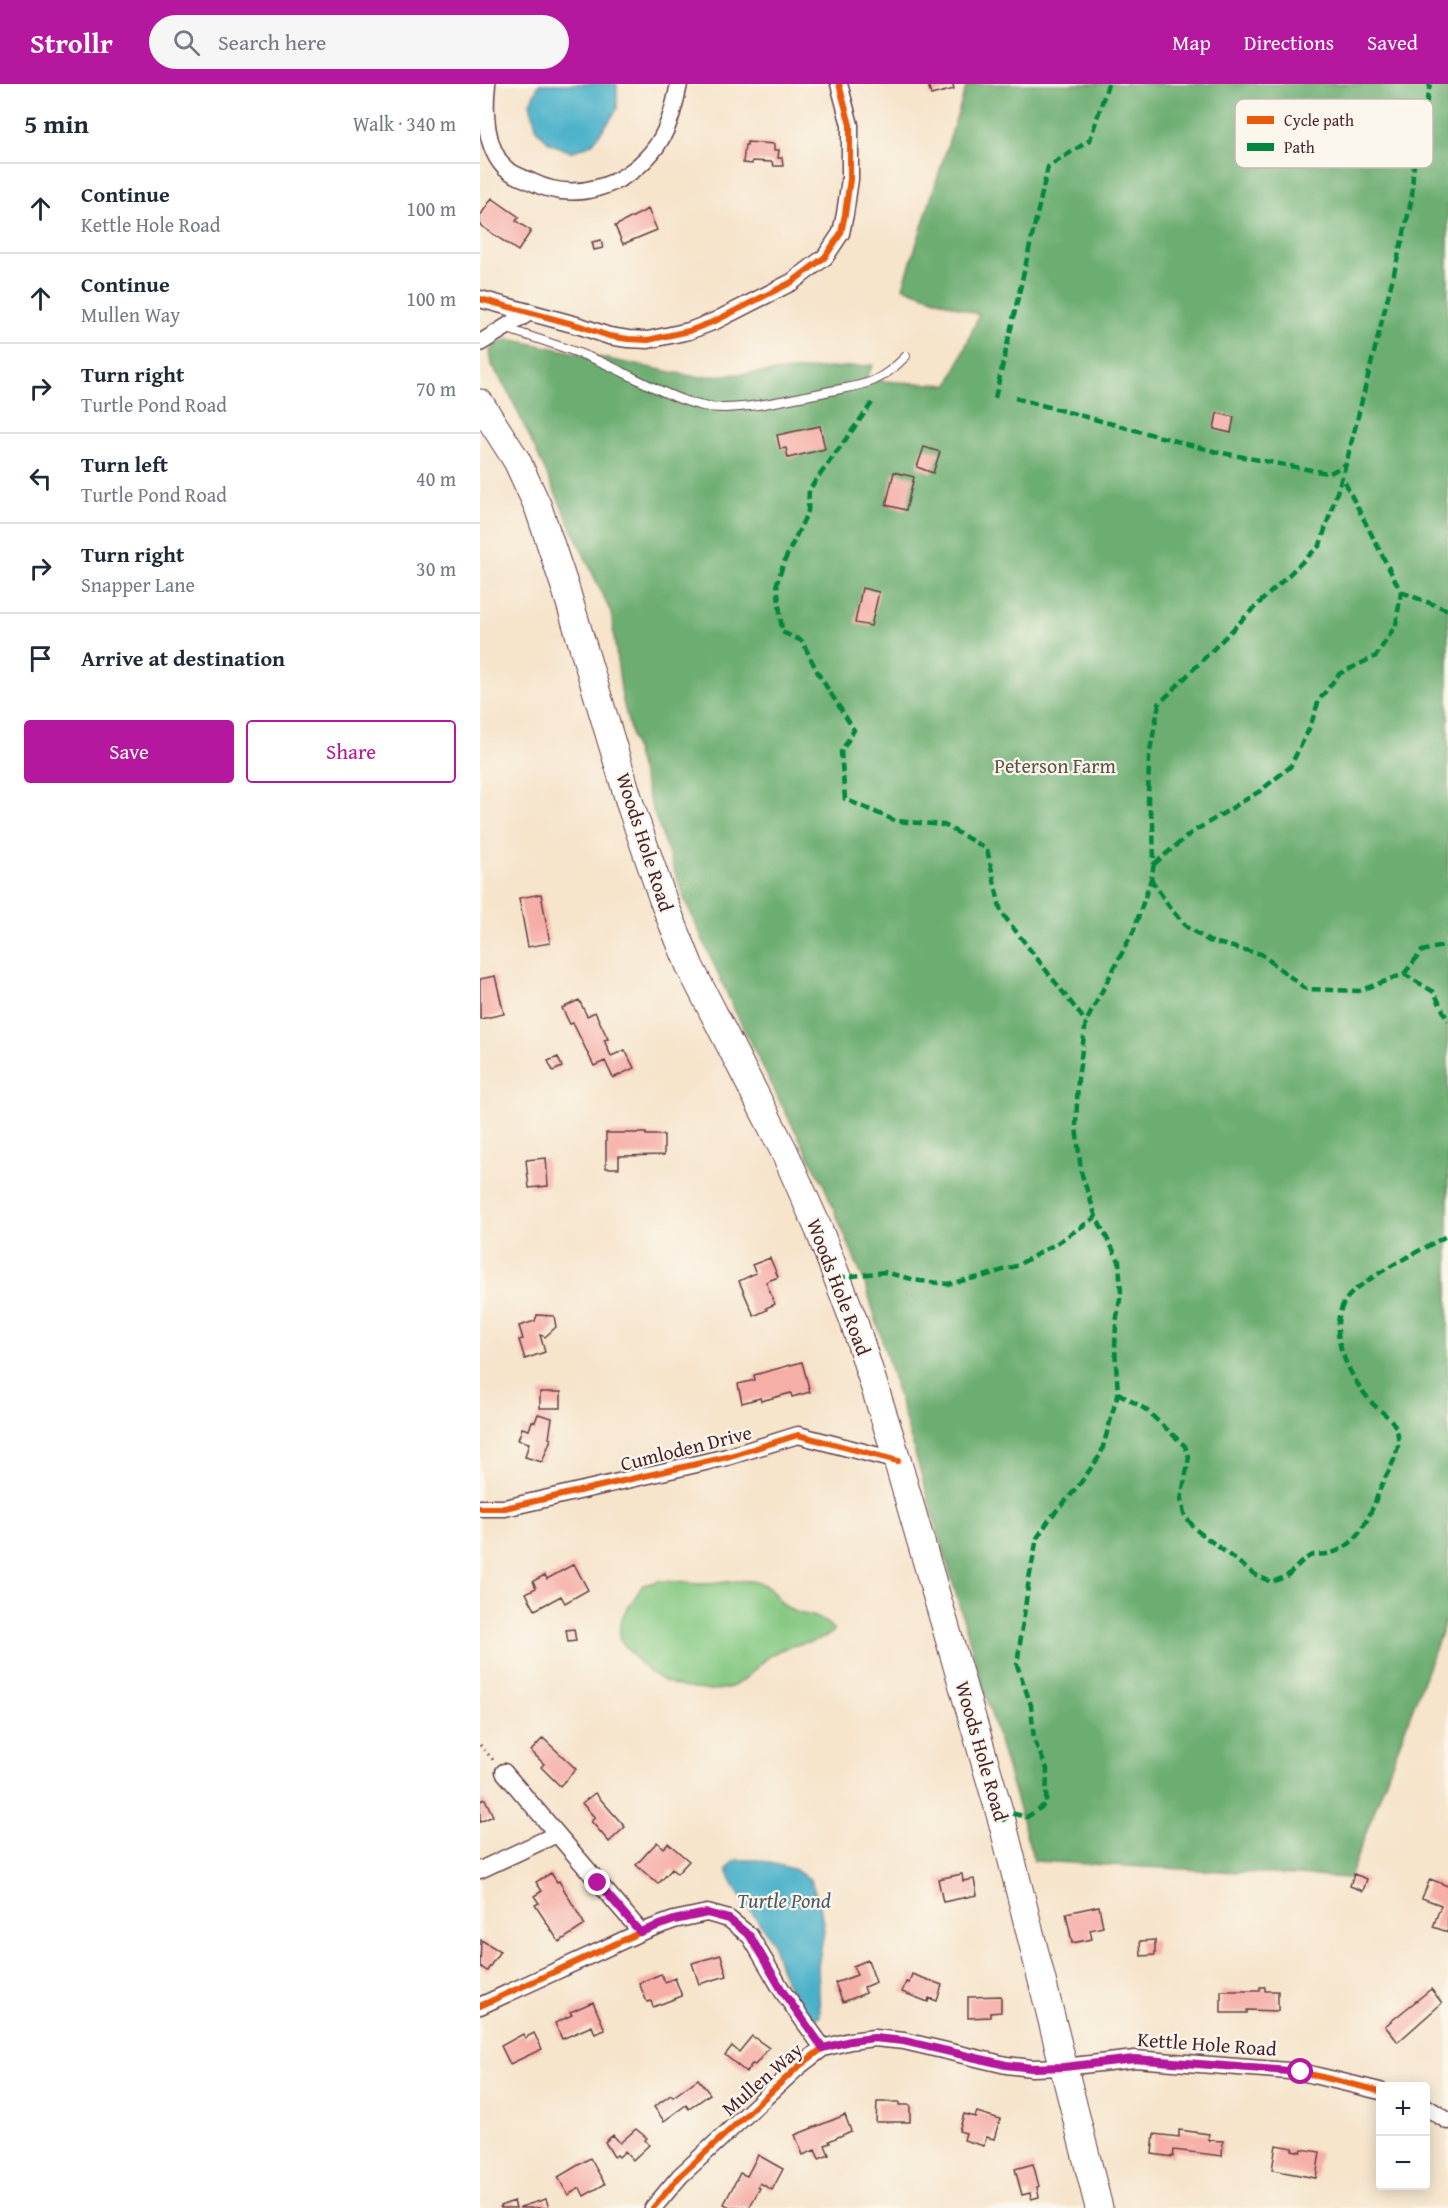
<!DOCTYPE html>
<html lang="en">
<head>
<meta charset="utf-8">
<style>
	body { margin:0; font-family:"Gentium Book Plus",serif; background:#f6f6f7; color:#1f2937 }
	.controls { position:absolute; right:18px; bottom:18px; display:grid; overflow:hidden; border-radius:6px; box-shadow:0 3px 15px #0003 }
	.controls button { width:54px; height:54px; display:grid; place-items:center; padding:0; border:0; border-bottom:2px solid #e0e1e3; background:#fff; color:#1f2937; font:30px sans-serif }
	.stop { position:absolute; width:18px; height:18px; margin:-14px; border:4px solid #b5179e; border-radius:50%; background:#fff }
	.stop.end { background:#b5179e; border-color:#fff; box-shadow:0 2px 6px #0008 }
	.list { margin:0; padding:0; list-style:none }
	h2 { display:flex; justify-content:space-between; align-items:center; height:78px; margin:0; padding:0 24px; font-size:26px }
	h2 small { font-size:20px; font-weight:400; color:#747a83 }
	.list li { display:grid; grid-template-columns:39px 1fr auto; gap:18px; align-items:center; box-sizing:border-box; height:90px; padding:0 24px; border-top:2px solid #e0e1e3 }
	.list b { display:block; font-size:22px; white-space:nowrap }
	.list p { margin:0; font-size:20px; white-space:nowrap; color:#747a83 }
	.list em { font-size:20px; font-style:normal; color:#747a83 }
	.actions { display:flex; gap:12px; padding:18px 24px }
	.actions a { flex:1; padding:14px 0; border:2px solid #b5179e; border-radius:6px; text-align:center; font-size:21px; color:#b5179e }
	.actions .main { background:#b5179e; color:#fff }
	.icon { flex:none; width:33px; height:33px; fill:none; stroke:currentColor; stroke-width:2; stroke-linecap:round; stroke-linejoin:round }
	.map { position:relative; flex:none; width:968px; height:2124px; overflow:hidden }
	header { display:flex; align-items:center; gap:36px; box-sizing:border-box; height:84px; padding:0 30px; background:#b5179e; color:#fff }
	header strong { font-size:28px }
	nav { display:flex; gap:33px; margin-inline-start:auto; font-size:21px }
	.search { width:420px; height:54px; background:#f6f6f7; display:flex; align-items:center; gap:15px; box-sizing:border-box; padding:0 21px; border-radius:33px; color:#747a83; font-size:22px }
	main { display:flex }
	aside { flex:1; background:#fff }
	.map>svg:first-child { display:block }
	.green { fill:#86c983; stroke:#687457; stroke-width:1.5 }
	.forest { fill:#6cad71; stroke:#5b664e; stroke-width:1.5 }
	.water { fill:#4ab1c9; stroke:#4a687a; stroke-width:1.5 }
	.building { fill:#f5afa7 }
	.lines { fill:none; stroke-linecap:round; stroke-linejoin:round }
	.service-casing { stroke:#643d43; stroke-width:10 }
	.minor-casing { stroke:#643d43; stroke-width:19 }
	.trunk-casing { stroke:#643d43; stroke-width:29 }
	.path { stroke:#643d43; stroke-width:3; stroke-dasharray:1.5 4.5; stroke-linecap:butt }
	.service { stroke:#fff; stroke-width:8 }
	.minor { stroke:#fff; stroke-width:16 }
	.trunk { stroke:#fff; stroke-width:27 }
	.quiet { stroke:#00873e; stroke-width:4.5; stroke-dasharray:9 4.5; stroke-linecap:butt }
	.cycleway-casing { stroke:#fbf7ec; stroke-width:10 }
	.cycleway { stroke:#e8590c; stroke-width:6 }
	.route { stroke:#b5179e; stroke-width:8 }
	.labels { text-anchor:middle; stroke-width:4.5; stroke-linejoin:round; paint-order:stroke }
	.park-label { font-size:20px; fill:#5c5245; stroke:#fbf7ec }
	.street-label { font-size:20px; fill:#4a1f2b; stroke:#fbf7ec }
	.water-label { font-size:21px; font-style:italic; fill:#4a596a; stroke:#fbf7ec }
	.key { fill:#fbf7ec; stroke:#c6b6b2; stroke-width:1.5 }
	.key-label { font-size:16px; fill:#4a1f2b }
</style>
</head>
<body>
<header>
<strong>Strollr</strong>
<div class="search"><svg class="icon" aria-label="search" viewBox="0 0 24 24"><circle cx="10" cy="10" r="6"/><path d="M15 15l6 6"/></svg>Search here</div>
<nav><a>Map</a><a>Directions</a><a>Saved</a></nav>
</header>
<main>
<aside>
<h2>5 min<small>Walk · 340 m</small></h2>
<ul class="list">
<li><svg class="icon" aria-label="ahead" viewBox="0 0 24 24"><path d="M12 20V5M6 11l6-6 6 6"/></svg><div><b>Continue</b><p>Kettle Hole Road</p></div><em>100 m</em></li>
<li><svg class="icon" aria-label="ahead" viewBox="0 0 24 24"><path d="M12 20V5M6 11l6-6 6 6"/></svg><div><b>Continue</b><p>Mullen Way</p></div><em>100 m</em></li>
<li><svg class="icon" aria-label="right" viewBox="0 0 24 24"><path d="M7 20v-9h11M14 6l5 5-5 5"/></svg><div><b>Turn right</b><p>Turtle Pond Road</p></div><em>70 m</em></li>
<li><svg class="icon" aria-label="left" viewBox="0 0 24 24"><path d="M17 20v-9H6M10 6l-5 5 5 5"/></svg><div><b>Turn left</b><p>Turtle Pond Road</p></div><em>40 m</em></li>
<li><svg class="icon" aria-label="right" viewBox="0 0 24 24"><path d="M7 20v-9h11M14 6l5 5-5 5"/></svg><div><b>Turn right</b><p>Snapper Lane</p></div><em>30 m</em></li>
<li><svg class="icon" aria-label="arrive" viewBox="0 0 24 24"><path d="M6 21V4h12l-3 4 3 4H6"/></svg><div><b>Arrive at destination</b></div></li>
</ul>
<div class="actions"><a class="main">Save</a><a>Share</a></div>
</aside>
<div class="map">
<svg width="968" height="2124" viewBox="0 0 968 2124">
	<rect width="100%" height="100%" fill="#fbf7ec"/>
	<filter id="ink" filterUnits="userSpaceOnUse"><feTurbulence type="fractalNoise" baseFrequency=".0167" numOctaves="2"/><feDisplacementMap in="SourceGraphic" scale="12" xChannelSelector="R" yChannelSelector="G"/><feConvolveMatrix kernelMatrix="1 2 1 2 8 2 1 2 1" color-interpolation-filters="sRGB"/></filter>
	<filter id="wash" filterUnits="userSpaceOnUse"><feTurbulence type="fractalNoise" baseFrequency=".008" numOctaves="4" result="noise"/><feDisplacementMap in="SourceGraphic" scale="24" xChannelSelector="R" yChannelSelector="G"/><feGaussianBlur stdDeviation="1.35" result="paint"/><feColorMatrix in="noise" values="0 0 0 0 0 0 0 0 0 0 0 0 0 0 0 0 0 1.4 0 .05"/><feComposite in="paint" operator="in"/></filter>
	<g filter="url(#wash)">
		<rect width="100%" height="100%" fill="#f6e4cb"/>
		<path class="green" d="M179,1497C193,1497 207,1500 221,1500C240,1501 264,1492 282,1500C295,1505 299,1522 313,1527C328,1532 344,1532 354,1547C339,1560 316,1558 298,1567C281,1575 274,1590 259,1599C238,1612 193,1605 174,1591C160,1582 149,1567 139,1554L141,1535L163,1501Z"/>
		<path class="forest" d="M487,0H968V1530L869,1794L554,1777L387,1205L343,1099L299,1016L253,923L204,814L170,718L154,662L142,613L131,529L30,311L12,281L10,267L16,260L29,255L216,293L393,281L385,296L469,301L499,231L423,203Z"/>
		<path class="water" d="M59,0H137V25L129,37L112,60L91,68L70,59L57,46L50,19Z
			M256,1776H278L313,1785L330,1795L340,1821L344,1847L338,1882L340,1933L332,1934L316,1922L300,1883L291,1855L256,1806L247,1786Z"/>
		<g id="blocks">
			<path class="building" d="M448,0H473L474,5L451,11Z
				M267,58L294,60V66H299L298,74H302L303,82H294L292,78L272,77V80L263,79L265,61H267Z
				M12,114L39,133L36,137L51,147L38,167L0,141V132Z
				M168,125L177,146L143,160L135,142Z
				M121,156L123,164L114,166L112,158Z
				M737,329L754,333L751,349L734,345Z
				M340,342L345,365L308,374L306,364L300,365L297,351Z
				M444,363L460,368L453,389L437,383Z
				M414,388L434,393L426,426L406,421Z
				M382,504L399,508L391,542L375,539Z
				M61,810L70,859L48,863L39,814Z
				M15,892L24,930L0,935V895Z
				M99,916L107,932L115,928L128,955L124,956L131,972L145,966L154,984L133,994L125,977L114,982L93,939L90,940L82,924Z
				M78,973L82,983L73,987L68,977Z
				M126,1049H166V1051H184V1071L139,1072V1084H126Z
				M66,1074L68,1102L49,1104L46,1076Z
				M290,1174L298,1193L286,1198L295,1220L286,1224L287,1226L274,1232L259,1197L276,1189L272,1181Z
				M57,1231L74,1232L76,1243L65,1253L60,1251L65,1268L45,1275L39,1256L43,1255L39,1242L55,1237Z
				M322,1278L330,1308L312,1313L311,1309L281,1317L280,1314L262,1319L258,1300L275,1296L274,1291Z
				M60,1308H81V1324H60Z
				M58,1330L72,1334L69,1354L71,1355L62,1378L45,1373L49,1359L38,1356L42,1344L49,1346L52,1337L55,1338Z
				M94,1480L108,1506L85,1519L81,1512L55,1526L46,1509L56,1504L53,1497L65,1491L67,1495Z
				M94,1545L96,1557L88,1558L86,1546Z
				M63,1654L96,1685L80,1702L61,1683L64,1680L51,1667Z
				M115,1709L145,1743L129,1758L111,1737L115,1734L102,1719Z
				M5,1715L13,1732L0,1738V1717Z
				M177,1758L183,1764L188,1759L209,1777L197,1790L192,1785L178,1800L156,1781Z
				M71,1789L77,1798L79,1797L105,1841L79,1858L55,1821L59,1819L54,1812L62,1807L56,1798Z
				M482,1790L483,1797L494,1795L497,1811L463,1818L458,1795Z
				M874,1790L887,1795L883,1807L870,1802Z
				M950,1795L968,1802V1848L953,1843L961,1821L942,1814Z
				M619,1822L623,1843L610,1846L612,1855L592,1859L586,1829Z
				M1,1856L20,1867L7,1887L0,1882Z
				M675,1856V1871L661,1872L660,1857Z
				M241,1871L247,1892L219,1900L212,1879Z
				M388,1876L396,1898L384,1903L386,1909L363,1918L355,1899L377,1891L373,1882Z
				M181,1890L185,1898L195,1894L202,1912L173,1923L171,1917L167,1918L159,1899Z
				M432,1890L462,1901L457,1917L449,1914L448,1918L422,1908L426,1898L429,1899Z
				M780,1903H785V1907H798V1927L767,1926V1929H741V1907H780Z
				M951,1905L962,1919L918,1958L905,1942Z
				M521,1912V1928L510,1929V1933L488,1934V1913Z
				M113,1918L125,1946L115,1950L112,1942L82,1955L75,1939L92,1931L90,1928Z
				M54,1949L62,1965L30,1980L21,1962L43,1950L45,1954Z
				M272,1952L289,1964L275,1981L272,1980L266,1988L245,1971L252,1962L259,1968Z
				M218,1995L230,2010L209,2025L206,2021L184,2037L174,2023L191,2011L193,2013Z
				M397,2018H419V2021H430V2038H396Z
				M497,2028L520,2035L514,2055L506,2053L504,2062L484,2056L486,2049L479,2047L484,2030L495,2033Z
				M365,2031L371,2047L349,2057L350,2059L345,2061L349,2071L339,2075L335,2066L323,2071L315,2051Z
				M156,2045L167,2054L165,2056L169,2061L153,2076L145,2067L139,2073L137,2071L134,2073L125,2058L133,2051L140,2059Z
				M699,2046L729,2050L728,2056L743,2057L742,2072L694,2066L693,2073L672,2070L674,2050L699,2053Z
				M796,2061L813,2064L812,2066L821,2068L822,2065L840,2068L836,2094L792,2086Z
				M278,2071L303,2085L292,2106L280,2099L278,2103L280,2104L269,2124H252L244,2120L260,2089L267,2092Z
				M110,2074L125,2100L104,2112L100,2104L88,2111L78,2093Z
				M553,2080L559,2102L557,2103L559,2113L551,2115L550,2109L542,2111L535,2085Z
				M66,2115L69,2124H40V2123Z
				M34,2117L36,2124H21L20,2122Z"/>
		</g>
	</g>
	<g filter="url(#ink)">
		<use href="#blocks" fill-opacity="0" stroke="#643d43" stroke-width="1.5"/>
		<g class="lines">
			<defs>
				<path id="service" d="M24,244C55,254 88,264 119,277C152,291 188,314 223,322C256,329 308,315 341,309C381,300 395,304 426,272"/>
				<path id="minor" d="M7,0C4,26 5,62 24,83C30,90 44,94 52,98C94,119 143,103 172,68C188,49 194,24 199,0
					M0,215L100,242L129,252L148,255L168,256L209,247L235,237L312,198L345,173L361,149L365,130L370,95V41L359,0
					M0,259L50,228
					M0,1424H25L247,1373L318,1351L418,1377
					M24,1688L161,1848
					M0,1786L77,1750
					M0,1922L161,1848L194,1836L227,1829L249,1835L270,1852L303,1908L343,1964
					M946,2023L968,2037
					M173,2124L200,2092L318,1983L343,1964L370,1957L394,1954L424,1957L526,1981L552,1984L584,1983L655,1975L821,1988L900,2007"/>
				<path id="trunk" d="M0,319L37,377L58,423L86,506L151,723L183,816L210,883L304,1067L339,1146L373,1235L411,1355L522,1737L619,2124"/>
			</defs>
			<use href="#service" class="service-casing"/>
			<use href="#minor" class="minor-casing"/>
			<use href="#trunk" class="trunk-casing"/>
			<path class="path" d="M0,1661L15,1678"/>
			<use href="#service" class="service"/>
			<use href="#minor" class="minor"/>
			<use href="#trunk" class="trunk"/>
			<path class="quiet" d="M515,314L568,83L610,56L628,0
				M535,314L737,368L847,389L852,388L866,380
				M392,319L329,406L328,427L304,478L297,499L302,548L322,557L339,591L374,646L361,668L365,715L416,737L464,741L507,765L521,828L606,938
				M921,508L968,526
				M674,780L711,749L780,707L810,683L830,643L839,616L859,590L896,572L916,541L921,508L862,393
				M671,795L688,821L707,843L729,857L781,870L826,905L879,907L924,890L954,908L968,937
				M924,890L942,867L966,861L968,863
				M357,1194L404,1188L440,1197L467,1200L504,1192L536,1182L577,1159L616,1133
				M638,1309L665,1325L705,1362L709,1373L701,1416L704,1430L715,1445L774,1490L791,1498C797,1496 803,1494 808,1491C816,1484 822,1475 833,1471C838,1470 845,1471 851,1469C885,1460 892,1421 905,1394C912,1381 922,1363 917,1347C914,1335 901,1328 893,1320C871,1295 845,1250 865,1217C878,1196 944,1165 968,1151
				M522,1737L531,1729L547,1733L566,1720L567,1685L554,1656L551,1621L537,1581L549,1495L557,1454L571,1433L597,1404L621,1370L638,1309L635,1265L636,1239L641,1209L639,1177L616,1133L601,1088L596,1042L598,994L606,938L654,846L671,795L674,780L673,738L668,719L669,672L679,620L771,527L840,461L866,380L924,149L932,113L933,87L950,0"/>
			<defs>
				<path id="cycleway" d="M0,215L100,242L129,252L148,255L168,256L209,247L235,237L312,198L345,173L361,149L365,130L370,95V41L359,0
					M0,1424H25L247,1373L318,1351L418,1377
					M0,1922L161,1848L194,1836L227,1829L249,1835L270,1852L303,1908L343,1964
					M173,2124L200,2092L318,1983L343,1964L370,1957L394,1954L424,1957L526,1981L552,1984L584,1983L655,1975L821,1988L900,2007"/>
			</defs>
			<use href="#cycleway" class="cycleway-casing"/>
			<use href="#cycleway" class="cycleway"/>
		</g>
	</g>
	<g class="lines" filter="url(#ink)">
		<path class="route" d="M118,1799L160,1848L194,1836L227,1829L249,1835L270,1852L303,1908L343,1964L370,1957L394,1954L424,1957L526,1981L552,1984L584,1983L654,1975L821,1988"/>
	</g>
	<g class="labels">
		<g class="park-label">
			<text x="575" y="689">Peterson Farm</text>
		</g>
		<g class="street-label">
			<text transform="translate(165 758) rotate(72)" y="7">Woods Hole Road</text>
			<text transform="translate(359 1203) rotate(69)" y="7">Woods Hole Road</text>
			<text transform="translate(206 1364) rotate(-14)" y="7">Cumloden Drive</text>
			<text transform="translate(502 1667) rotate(74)" y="7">Woods Hole Road</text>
			<text transform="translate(727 1960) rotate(4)" y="7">Kettle Hole Road</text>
			<text transform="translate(282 1995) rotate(-41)" y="7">Mullen Way</text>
		</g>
		<g class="water-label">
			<text x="304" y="1824">Turtle Pond</text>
		</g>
	</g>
	<rect x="755" y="15" width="198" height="69" rx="9" class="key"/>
	<rect x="767" y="32" width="27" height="8" fill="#e8590c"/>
	<rect x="767" y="59" width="27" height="8" fill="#00873e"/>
	<g class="key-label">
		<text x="804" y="42">Cycle path</text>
		<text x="804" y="69">Path</text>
	</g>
</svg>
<div class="controls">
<button>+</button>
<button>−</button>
</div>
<div class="stop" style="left:821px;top:1988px"></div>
<div class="stop end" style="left:118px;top:1799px"></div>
</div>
</main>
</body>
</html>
